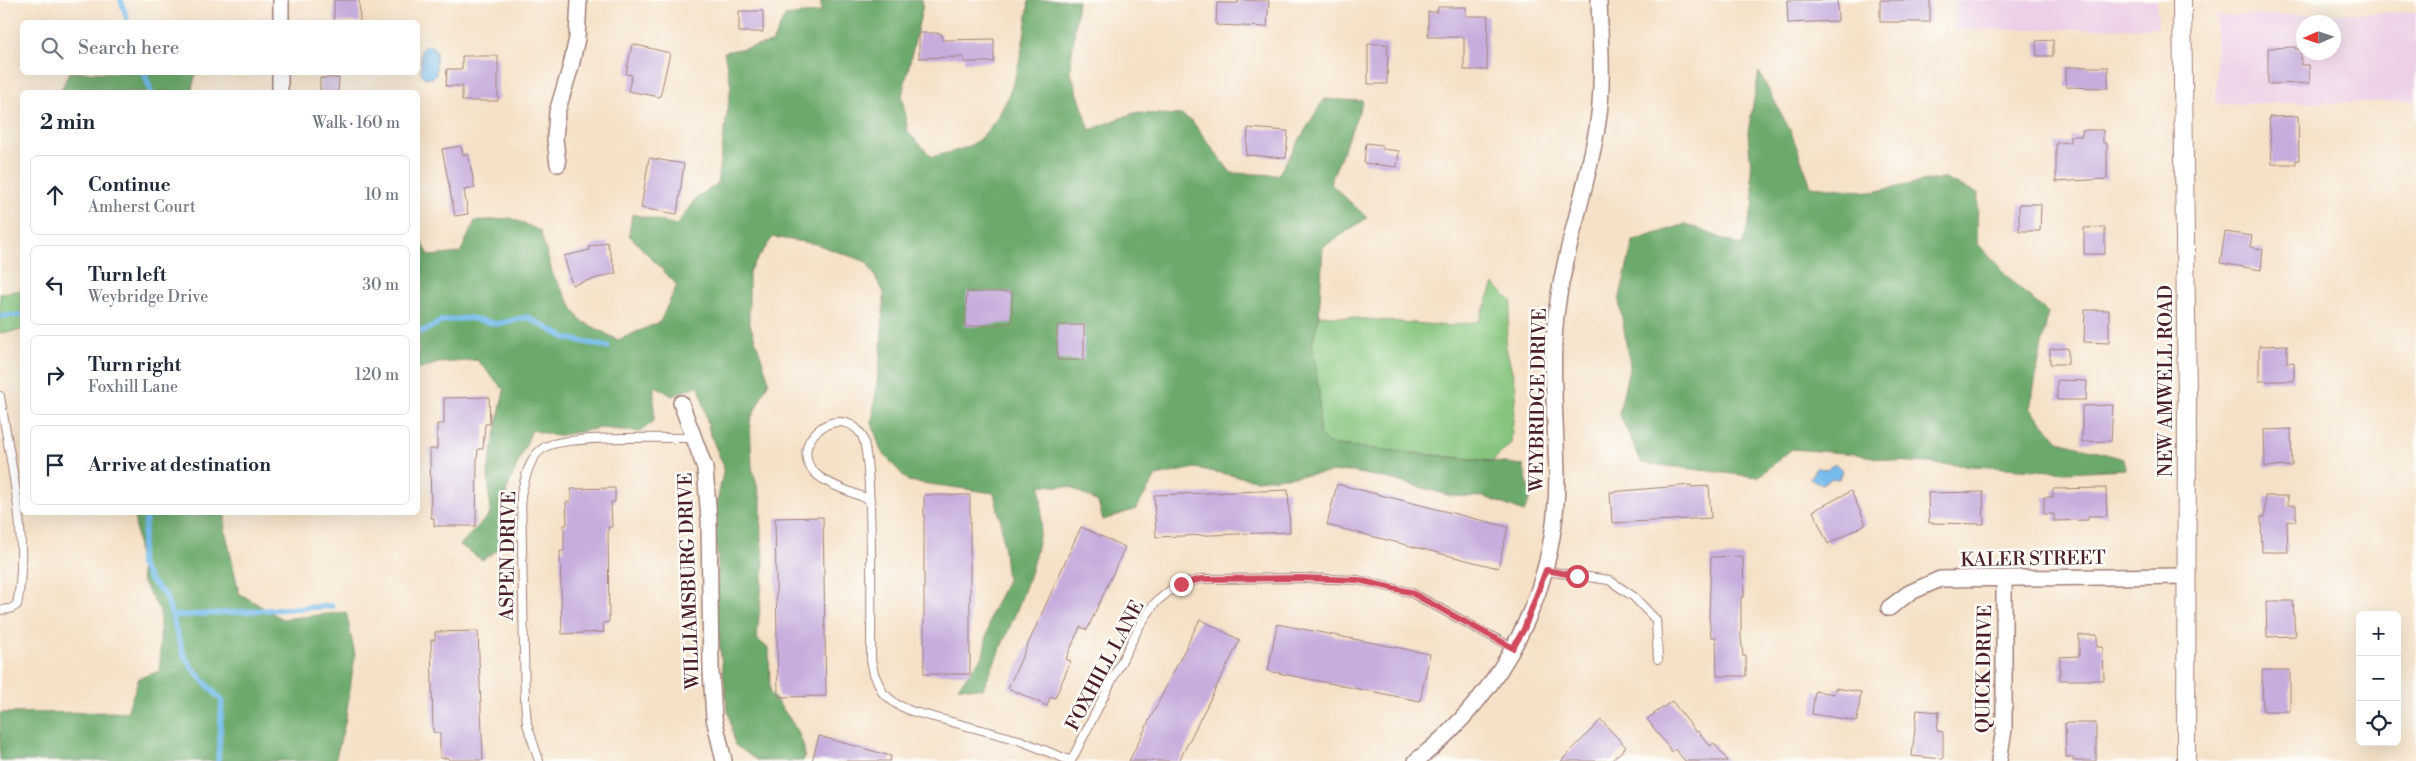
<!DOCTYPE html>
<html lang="en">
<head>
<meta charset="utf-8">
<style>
	body { margin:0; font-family:"Libre Bodoni",serif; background:#f6f6f7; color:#1f2937 }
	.controls { position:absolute; right:15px; bottom:15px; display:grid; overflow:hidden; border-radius:8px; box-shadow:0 5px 20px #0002 }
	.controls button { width:45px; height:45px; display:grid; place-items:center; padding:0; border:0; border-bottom:1px solid #e0e1e3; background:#fff; color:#1f2937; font:25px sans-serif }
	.compass { position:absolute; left:2296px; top:15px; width:45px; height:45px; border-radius:50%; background:#fff; box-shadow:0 5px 20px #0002; rotate:267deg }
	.stop { position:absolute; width:15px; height:15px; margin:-11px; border:4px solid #d1495b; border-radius:50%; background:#fff }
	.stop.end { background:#d1495b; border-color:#fff; box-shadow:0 1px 5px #0008 }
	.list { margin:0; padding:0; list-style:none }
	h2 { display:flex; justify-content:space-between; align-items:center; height:65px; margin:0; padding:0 20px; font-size:21px }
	h2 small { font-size:16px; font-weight:400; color:#747a83 }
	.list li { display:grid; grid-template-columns:32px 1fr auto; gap:15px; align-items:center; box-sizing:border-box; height:80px; margin:0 10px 10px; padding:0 10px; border:1px solid #e0e1e3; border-radius:8px }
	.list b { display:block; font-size:19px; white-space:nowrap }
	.list p { margin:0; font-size:16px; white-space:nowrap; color:#747a83 }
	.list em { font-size:16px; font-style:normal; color:#747a83 }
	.icon { flex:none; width:28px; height:28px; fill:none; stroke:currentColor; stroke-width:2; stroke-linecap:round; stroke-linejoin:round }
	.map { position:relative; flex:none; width:2416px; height:761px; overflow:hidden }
	.search { position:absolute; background:#fff; box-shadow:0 5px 20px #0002; left:20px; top:20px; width:400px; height:55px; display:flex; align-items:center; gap:12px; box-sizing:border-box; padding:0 18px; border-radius:8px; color:#747a83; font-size:19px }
	.panel { position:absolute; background:#fff; box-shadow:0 5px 20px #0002; left:20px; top:90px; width:400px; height:425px; border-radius:8px }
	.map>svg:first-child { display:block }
	.built { fill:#edd0e8; fill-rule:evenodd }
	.green { fill:#85c57d; stroke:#687254 }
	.forest { fill:#6caa6c; stroke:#5b644c }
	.water { fill:#75bbec; stroke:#606d8c }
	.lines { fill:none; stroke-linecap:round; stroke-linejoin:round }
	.stream { stroke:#75bbec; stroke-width:5.5 }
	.building { fill:#c6addd }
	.service-casing { stroke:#a08079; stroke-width:10 }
	.minor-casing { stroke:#a08079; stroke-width:18 }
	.tertiary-casing { stroke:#a08079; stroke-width:20 }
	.service { stroke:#fff; stroke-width:8 }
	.minor { stroke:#fff; stroke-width:15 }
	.tertiary { stroke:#fff; stroke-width:18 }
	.route { stroke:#d1495b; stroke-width:6 }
	.labels { text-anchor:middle; stroke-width:5; stroke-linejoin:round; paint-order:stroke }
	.street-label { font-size:19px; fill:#4a1f2b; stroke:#fdfcf7 }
</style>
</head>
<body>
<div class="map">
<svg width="2416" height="761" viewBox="0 0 2416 761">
	<rect width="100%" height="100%" fill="#fdfcf7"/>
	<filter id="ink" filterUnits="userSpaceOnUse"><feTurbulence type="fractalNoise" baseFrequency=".02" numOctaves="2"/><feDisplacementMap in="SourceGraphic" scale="10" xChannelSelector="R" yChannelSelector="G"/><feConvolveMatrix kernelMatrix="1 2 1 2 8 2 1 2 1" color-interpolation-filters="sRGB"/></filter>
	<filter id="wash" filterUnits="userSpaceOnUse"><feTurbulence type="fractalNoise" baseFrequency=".0096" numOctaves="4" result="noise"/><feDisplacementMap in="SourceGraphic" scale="20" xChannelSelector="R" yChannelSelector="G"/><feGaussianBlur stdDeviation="1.12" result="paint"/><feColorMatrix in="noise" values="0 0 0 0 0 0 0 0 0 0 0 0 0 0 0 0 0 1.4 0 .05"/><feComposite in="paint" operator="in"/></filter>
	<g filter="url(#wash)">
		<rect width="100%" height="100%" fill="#f5e1c7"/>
		<path class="built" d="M1954,0H2157L2158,28L1955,30Z
			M2416,12V101L2216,104V16ZM2304,22H2334V52H2304Z"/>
		<path class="green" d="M1494,284L1512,302L1505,343L1516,388L1511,443L1493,461L1327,444L1319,434V392L1312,344L1319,315L1448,326L1479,321Z
			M22,290V330L0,333V294Z"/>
		<path class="forest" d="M821,0H922L923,5L902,96L908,132L932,157C944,153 966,150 976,142C1016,108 1023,49 1029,0H1078L1070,70L1090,130L1134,113L1181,115L1192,121L1231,173L1278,175L1324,99L1363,101L1330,183L1367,218L1323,247L1319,315L1312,344L1319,392V434L1328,444L1523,465L1531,496L1524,512L1485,497L1452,496L1390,479L1347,471L1256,480L1195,468L1156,476L1136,509L1103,520L1098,502L1070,487L1041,485C1040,498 1043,511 1041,523C1034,582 1005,635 983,689L958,687L983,656L991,614L1007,580L1001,522L994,493L908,481L881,451L872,423L881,350L884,293L867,262L816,244L773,237L749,271V321L769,381L750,421L752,467L761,500V539L764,561L757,639L769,649L770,693C781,706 812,744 803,761H758L735,745L727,704L716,616L718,560L713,524L724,467L710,434L699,385L672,396L654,385V421L640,432L601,428L556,436L532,430L507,489L501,548L482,560L460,545L490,514L488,470L504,390L477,360L438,363L418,370V237L430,256L460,253L475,221L511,218L540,231L553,275L580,320L618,340L660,322L677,285L629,235L632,214L677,225L695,199L717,184L731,86L724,52L772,43L785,16L821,12Z
			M1759,72L1791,132L1811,186L1872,192L1942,178L1978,193L1977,243L2016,285L2048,313L2030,408L2059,441L2124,459L2125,469L2067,472L1895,461L1856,454L1792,449L1758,477L1642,463L1619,413L1630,364L1619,301L1633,241L1686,224L1742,246L1754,203L1748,132Z
			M69,73L70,72L196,73L191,92H60Z
			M134,513H225V529L239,593L282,619L346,612L355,655L345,723L335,761H0V713L127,712L139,678L160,671V611L142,581Z"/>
		<path class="water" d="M425,46H432L436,51V75L432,78H425L421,73V50Z
			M1836,464L1842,470L1839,479L1832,478L1822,485L1810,478L1816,468L1828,469L1831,465Z"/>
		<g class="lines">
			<path class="stream" d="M121,0L128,22
				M144,72L151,92
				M0,316L22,315
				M418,329L422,332L442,321L470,318L497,324L527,317L566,338L608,347
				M147,512L140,563L150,580L166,596L183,653L192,668L222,701L218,761
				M173,616L332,606"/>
		</g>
		<g id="blocks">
			<path class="building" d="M334,0H359L360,22H334Z
				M1238,0L1269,1L1267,27L1216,25L1217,3H1238Z
				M1787,0H1837L1838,21L1788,23Z
				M1880,0H1930V22H1880Z
				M1438,7H1466V16H1488L1487,70H1464V37H1428V12H1437Z
				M739,11H763V32H739Z
				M919,33H941L942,40L994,39V62H964V57L919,58Z
				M2053,40V56H2037L2036,41Z
				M632,44L670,53L660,97L628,91L632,75L626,74Z
				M1368,44H1388L1387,84H1368Z
				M2296,47L2295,49H2301V65H2309L2310,83L2268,84V48Z
				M462,56H498V101H462V86H446L447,69H462Z
				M2066,67H2108V88L2066,87Z
				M320,78H339L338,92H320Z
				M2298,116L2299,160H2296V164H2272L2269,117Z
				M1248,128L1288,131L1286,158L1246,155Z
				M2082,130H2103V143H2107V179L2056,182V143L2070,142V136H2082Z
				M1366,143L1382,145V149L1399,151L1397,167L1364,163Z
				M461,146L463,155L468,154L475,188L464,190L468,214L455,216L442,149Z
				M649,158L684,164L677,214L641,208Z
				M2019,204H2041L2040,231H2019Z
				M2105,227V254H2084V228Z
				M2225,232L2252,236L2250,247L2263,249L2261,270L2220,263Z
				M607,242L616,273L572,285L564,256L590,250L589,247Z
				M967,292H1012V323L965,327Z
				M2085,310H2109V343L2084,342Z
				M1057,325H1084V360H1057Z
				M2287,345V363L2294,362V381H2259V346Z
				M2068,348V364H2050V349Z
				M2057,380L2087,381L2086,400H2057Z
				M489,397L490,424H485L483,449H478L477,460L476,526H434V518H431L430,449H437V424H444V398Z
				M2113,405L2111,441L2082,442V406Z
				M2291,429L2292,466L2265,467L2264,430Z
				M1337,484L1508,527L1498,568L1327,525Z
				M1691,485V487L1709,486L1711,518L1612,523L1610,492Z
				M615,488V502H611L612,527H608L609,622L603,623L604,632L562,634L560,551H564V525L567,524L566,502H571V489Z
				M2106,488L2107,516H2088V520L2054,521V514H2044V497H2053V489Z
				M1288,490L1290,532L1156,537L1154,495Z
				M1851,491L1866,524L1828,544L1813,511Z
				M1983,492L1984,524L1929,523L1928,493Z
				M924,495H970V674H924Z
				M2265,496H2288V505H2296V521H2287L2288,552H2262L2261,517H2265Z
				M823,517L826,696L778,697L775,518Z
				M1081,527L1125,547L1087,630L1080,627L1066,659L1071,661L1055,698L1051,696L1047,706L1008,688Z
				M1743,556L1744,597H1741V636L1743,656H1746V676H1717L1716,637H1711L1709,617L1711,557Z
				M2266,601H2293L2295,636L2267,637Z
				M1200,619L1240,640L1179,761H1129Z
				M1277,624L1430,654L1420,701L1268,671Z
				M478,631L483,760H449L448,758H440V733L433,732L431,640H435V632Z
				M2079,635H2097V647H2103L2104,680H2060V657L2079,656Z
				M2262,670H2290V711H2263Z
				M1835,688L1861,692L1857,721L1812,714L1815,691L1834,694Z
				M1672,701L1696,732L1698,731L1710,746L1714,743L1728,761H1685L1675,749L1672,752L1647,719Z
				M1917,710L1939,712L1937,731L1943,732V759L1912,756Z
				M1601,720L1626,747L1611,761H1561Z
				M2065,723H2096V761H2073V757H2066Z
				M819,736L891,756L890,761H812Z"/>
		</g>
	</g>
	<g filter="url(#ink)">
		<use href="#blocks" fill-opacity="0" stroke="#a08079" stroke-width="1"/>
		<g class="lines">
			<defs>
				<path id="service" d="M0,396C10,460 30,540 17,605L10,609L0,610
					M870,500C855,493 827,485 815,473C786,444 837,401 861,434C874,452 871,626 871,660L874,674L883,693L896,704L911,711L1019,740L1071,761
					M1546,571L1609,580L1634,597L1656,620L1658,659
					M539,761L527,724L525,700L521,495C525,479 529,456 545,447C565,435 665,438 694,438
					M1071,761L1140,625L1155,603L1168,592L1181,584L1202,579L1302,578L1358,580L1410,592L1513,648"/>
				<path id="minor" d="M281,22V0
					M280,92V72
					M558,164L555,139L557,112L571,66L577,38L579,0
					M681,403L705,468L709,520L711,671L714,718L724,761
					M1889,608L1909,593L1940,579L2186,576
					M1416,761C1505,691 1557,590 1557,476C1556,420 1549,355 1558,301C1567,241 1589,182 1598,122C1604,82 1600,40 1599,0
					M1999,761L2004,729V579"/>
				<path id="tertiary" d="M2182,0L2187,399L2186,761"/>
			</defs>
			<use href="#service" class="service-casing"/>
			<use href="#minor" class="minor-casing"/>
			<use href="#tertiary" class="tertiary-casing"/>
			<use href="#service" class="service"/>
			<use href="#minor" class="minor"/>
			<use href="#tertiary" class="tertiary"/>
		</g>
	</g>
	<g class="lines" filter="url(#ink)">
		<path class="route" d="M1181,584L1202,579L1302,578L1358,580L1410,592L1513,648L1524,629L1546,570L1577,576"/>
	</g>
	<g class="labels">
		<g class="street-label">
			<text transform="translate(2165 381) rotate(-90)" y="7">NEW AMWELL ROAD</text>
			<text transform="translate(1537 400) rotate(-89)" y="7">WEYBRIDGE DRIVE</text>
			<text transform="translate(507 556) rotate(-89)" y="7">ASPEN DRIVE</text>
			<text transform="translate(2033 558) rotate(-1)" y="7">KALER STREET</text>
			<text transform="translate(688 581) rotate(-92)" y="7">WILLIAMSBURG DRIVE</text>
			<text transform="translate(1104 665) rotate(-62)" y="7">FOXHILL LANE</text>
			<text transform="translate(1983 669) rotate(-89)" y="7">QUICK DRIVE</text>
		</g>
	</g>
</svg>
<div class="controls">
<button>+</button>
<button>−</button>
<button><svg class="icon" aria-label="locate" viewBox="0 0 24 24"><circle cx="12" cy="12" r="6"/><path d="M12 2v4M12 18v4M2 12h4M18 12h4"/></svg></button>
</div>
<svg class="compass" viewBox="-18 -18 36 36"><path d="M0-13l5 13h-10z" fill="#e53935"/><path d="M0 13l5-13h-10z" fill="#747a83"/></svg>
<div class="stop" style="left:1577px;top:576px"></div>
<div class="stop end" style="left:1181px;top:584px"></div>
<div class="search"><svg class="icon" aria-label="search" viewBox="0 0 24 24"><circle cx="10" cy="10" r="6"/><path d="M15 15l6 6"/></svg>Search here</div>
<section class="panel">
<h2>2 min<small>Walk · 160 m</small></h2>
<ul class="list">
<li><svg class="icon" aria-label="ahead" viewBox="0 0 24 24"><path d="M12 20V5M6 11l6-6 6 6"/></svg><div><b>Continue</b><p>Amherst Court</p></div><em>10 m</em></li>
<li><svg class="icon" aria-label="left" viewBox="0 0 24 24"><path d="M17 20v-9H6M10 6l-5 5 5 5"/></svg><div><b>Turn left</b><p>Weybridge Drive</p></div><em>30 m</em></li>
<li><svg class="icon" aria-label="right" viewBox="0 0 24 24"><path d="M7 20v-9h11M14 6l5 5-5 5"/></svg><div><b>Turn right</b><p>Foxhill Lane</p></div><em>120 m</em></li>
<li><svg class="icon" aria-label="arrive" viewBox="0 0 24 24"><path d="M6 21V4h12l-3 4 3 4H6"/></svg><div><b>Arrive at destination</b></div></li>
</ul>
</section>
</div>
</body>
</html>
